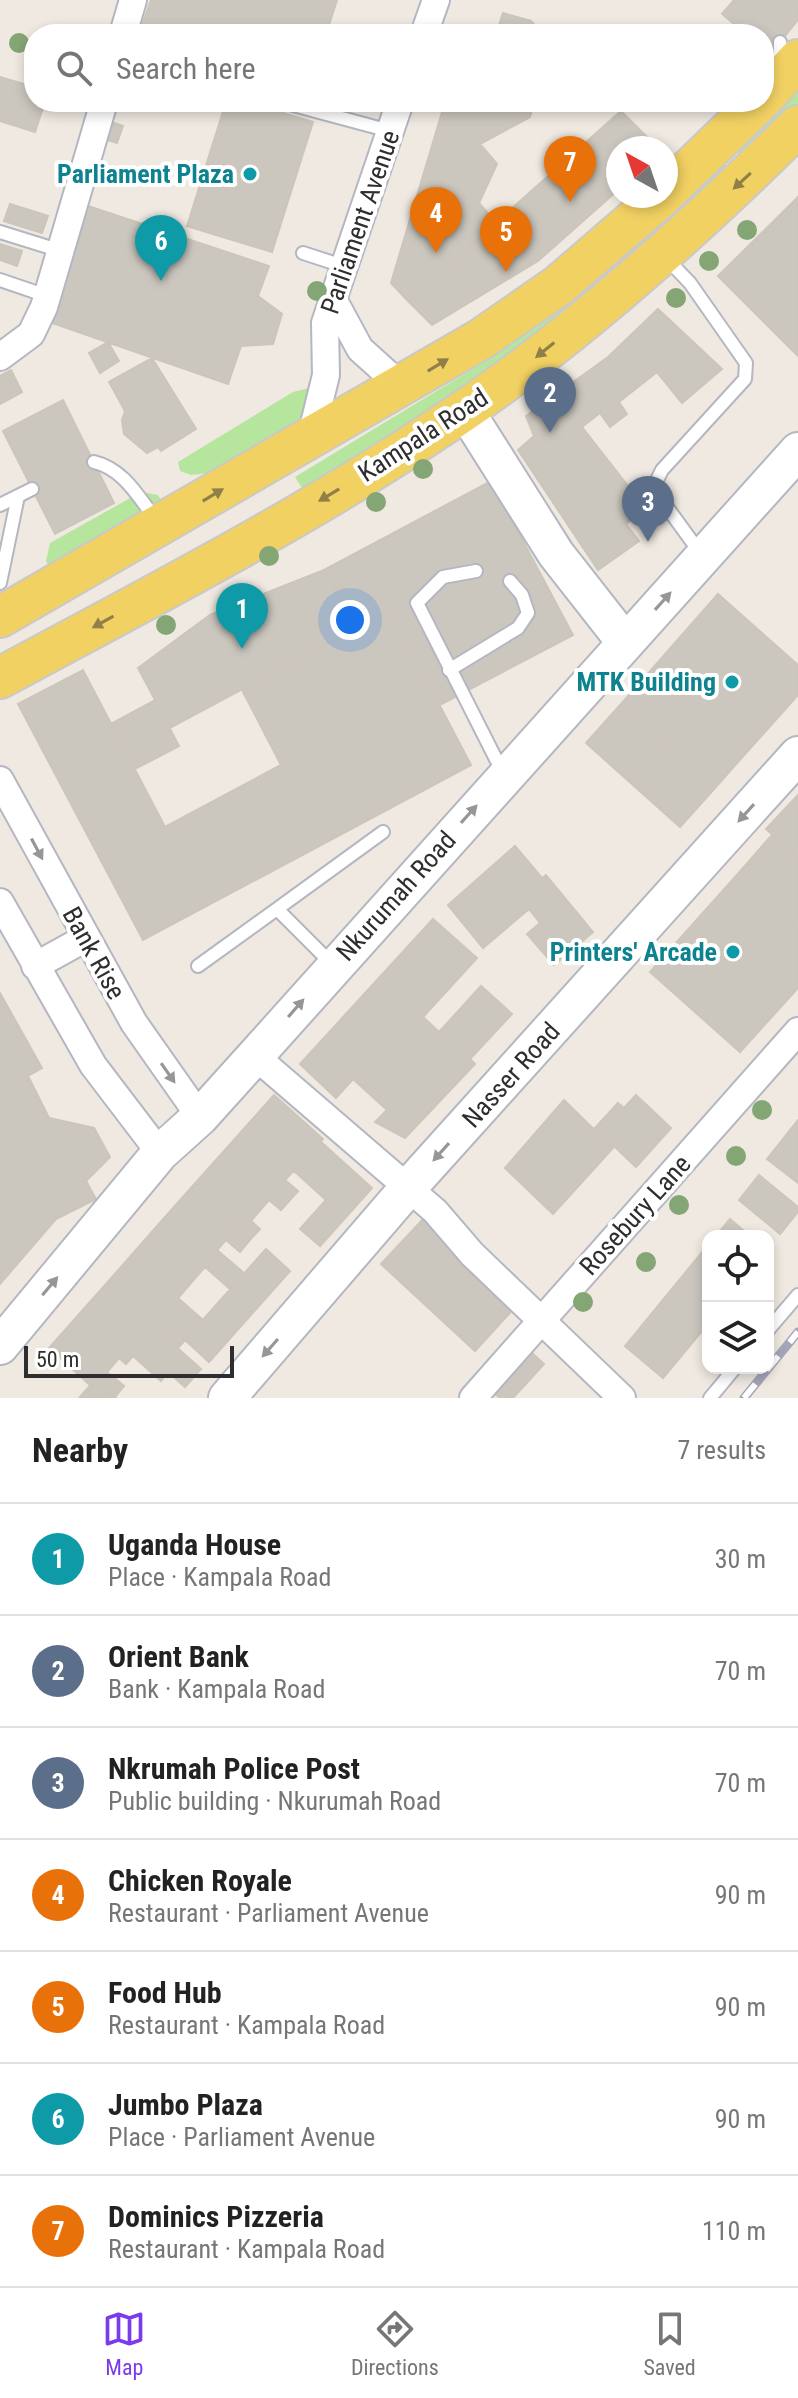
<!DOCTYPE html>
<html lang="en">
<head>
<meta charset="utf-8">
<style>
	body { margin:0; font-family:"Roboto Condensed",sans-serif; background:#f6f6f6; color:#222 }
	.controls { position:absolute; right:24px; bottom:24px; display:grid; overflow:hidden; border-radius:16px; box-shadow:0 4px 12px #0003 }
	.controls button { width:72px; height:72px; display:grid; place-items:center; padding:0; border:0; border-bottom:2px solid #e0e0e0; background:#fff; color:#222; font:40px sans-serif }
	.compass { position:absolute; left:606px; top:136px; width:72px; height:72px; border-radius:50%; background:#fff; box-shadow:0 4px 12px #0003; rotate:320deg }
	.scale { position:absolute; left:24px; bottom:20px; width:210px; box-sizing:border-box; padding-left:8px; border:4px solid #2e2e2e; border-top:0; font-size:22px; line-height:28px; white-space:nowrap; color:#2e2e2e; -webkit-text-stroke:6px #fff; paint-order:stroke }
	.you { position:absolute; left:350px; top:620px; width:28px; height:28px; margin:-20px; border:6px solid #fff; border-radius:50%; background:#1a73e8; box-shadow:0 0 0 12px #1a73e833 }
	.badge { display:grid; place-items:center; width:52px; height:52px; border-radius:50%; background:#7c3aed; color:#fff; font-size:26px; font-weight:700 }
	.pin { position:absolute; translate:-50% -66px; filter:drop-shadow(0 2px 4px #0008) }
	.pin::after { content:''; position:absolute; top:42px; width:28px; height:24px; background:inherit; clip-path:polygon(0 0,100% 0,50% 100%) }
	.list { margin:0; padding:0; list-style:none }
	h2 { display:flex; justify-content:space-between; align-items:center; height:104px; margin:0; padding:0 32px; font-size:34px }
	h2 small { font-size:26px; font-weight:400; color:#767676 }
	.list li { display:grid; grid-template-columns:52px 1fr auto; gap:24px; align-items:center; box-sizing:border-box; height:112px; padding:0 32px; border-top:2px solid #e0e0e0 }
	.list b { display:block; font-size:30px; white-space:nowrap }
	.list p { margin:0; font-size:26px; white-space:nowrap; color:#767676 }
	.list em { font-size:26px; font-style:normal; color:#767676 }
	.icon { flex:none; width:44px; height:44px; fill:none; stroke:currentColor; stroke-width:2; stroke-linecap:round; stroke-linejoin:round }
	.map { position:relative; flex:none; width:798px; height:1398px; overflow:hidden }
	.search { position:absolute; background:#fff; box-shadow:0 4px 12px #0003; left:24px; right:24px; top:24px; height:88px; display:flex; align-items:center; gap:20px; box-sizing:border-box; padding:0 28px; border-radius:32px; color:#767676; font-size:30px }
	.sheet { height:888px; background:#fff }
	nav { display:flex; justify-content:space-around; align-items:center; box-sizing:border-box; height:112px; border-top:2px solid #e0e0e0; background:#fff; font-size:22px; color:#767676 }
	nav a { display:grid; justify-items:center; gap:4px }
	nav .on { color:#7c3aed }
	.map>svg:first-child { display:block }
	.green { fill:#b6e59e }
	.building { fill:#cbc7bf; stroke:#cbc5ba; stroke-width:2 }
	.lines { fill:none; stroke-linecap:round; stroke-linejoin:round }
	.lane-casing { stroke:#b4b7c1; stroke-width:16 }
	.street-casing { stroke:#b4b7c1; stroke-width:30 }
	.secondary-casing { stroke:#b4b7c1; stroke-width:40 }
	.primary-casing { stroke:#c9c9c9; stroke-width:44 }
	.lane { stroke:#fff; stroke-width:12 }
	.street { stroke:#fff; stroke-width:26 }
	.secondary { stroke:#fff; stroke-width:36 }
	.primary { stroke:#f2d163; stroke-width:40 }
	.rail-casing { stroke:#a3a6b8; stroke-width:9 }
	.rail { stroke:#fff; stroke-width:6; stroke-dasharray:18; stroke-linecap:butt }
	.tree { fill:#84a574 }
	.oneway { fill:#908048 }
	.oneway2 { fill:#969696 }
	.culture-dot { fill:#0f9aa8; stroke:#fff; stroke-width:3 }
	.labels { text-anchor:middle; stroke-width:8; stroke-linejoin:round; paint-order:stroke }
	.culture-label { font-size:26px; font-weight:bold; fill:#0d838f; stroke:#fff; text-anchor:end }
	.street-label { font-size:26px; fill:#2e2e2e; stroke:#fff }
</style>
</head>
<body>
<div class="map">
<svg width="798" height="1398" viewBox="0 0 798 1398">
	<rect width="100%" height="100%" fill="#efe9e1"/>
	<path class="green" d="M798,92V111L747,161L737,151Z
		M723,162L734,174L655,242L646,231Z
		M632,240L643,250L586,299L413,424L302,488L295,477L486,361L530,327Z
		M309,388L320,394L324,406L230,471L191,475L180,471L178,462L293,392Z
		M141,492L158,495L162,501L50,568L46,561L50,543Z"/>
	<path class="building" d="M151,0H337L326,34H159L141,28Z
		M734,0H798V20L770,54L764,49V34H746L722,14Z
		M503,13L531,21L543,34H496Z
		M0,77L34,87V102H45L35,132L0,121Z
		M226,102H247L313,122L272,252L187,226Z
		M445,102H534L530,117L480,144L497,164L479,203L497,224L408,301L391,283Z
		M621,111L658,148H618V190L538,261L432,325L408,301Z
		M111,122L123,126L117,143L105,139Z
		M798,197V356L718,276Z
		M10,204L48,216L42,233L4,221Z
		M85,205L269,266L258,296L282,314L273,344L241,346L228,384L46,321Z
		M0,244L22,251L17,266L0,260Z
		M658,309L722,369L682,403L657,372L619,402L627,414L610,427L600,413L582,427L646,509L626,524L639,541L598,570L518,450L534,436L526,416L608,357Z
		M108,342L119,361L100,373L89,353Z
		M152,358L196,429L161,451L158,447L147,453L124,434L122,420L125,411L109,382Z
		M11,370L22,392L0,404V376Z
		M63,400L114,503L55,534L3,431Z
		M491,481L573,635L440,705L390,611L355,629L324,570Z
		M324,570L355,629L170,728L138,668L210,615Z
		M718,594L798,665V695L746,753L652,669Z
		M390,611L471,765L143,940L18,704L83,670L165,827L281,765L242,690Z
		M652,669L746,753L715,788L621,704Z
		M155,700L179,746L135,769L111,724Z
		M621,704L715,788L680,827L586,743Z
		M798,795V858L766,829Z
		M772,835L798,858V932L736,876Z
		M515,846L542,878L546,875L593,932L554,965L527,934L540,923L529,909L483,948L448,905Z
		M736,876L798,932V988L740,1052L650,972Z
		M433,919L477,958L423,1017L439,1032L481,986L512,1014L470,1059L475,1064L405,1138L375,1122L387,1110L353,1079L336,1098L300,1064Z
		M0,993L42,1068L0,1091Z
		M28,1076L49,1118L94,1128L110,1157L86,1181L96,1199L56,1219L0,1284V1091Z
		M274,1095L323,1139L285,1180L298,1191L281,1210L269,1200L251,1221L260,1229L249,1241L190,1189Z
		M636,1095L671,1128L636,1167L595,1128L618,1103L624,1108Z
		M564,1100L613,1148L553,1214L505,1168Z
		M798,1120V1183L767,1159Z
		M320,1141L372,1188L320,1246L300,1229L326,1200L294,1171Z
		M759,1175L798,1207V1212L780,1234L739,1200Z
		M190,1189L249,1241L240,1252L226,1240L217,1250L244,1273L230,1289L205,1267L197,1276L150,1234Z
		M426,1216L519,1303L475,1351L381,1264Z
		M730,1219L750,1236H716Z
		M150,1234L197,1276L178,1298L203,1320L178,1348L106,1284Z
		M708,1245V1324L663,1378L625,1346Z
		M266,1249L290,1271L209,1362L185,1340Z
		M106,1284L201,1369L185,1387L168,1372L161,1381L133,1356L126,1364L119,1358L107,1372L124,1386L115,1397L96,1379L90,1385L49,1348Z
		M531,1352L544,1364L513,1398H500L494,1393Z
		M96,1379L115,1397L117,1398H79Z"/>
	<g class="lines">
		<defs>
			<path id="lane" d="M780,66V42
				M282,102L390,131
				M0,232L61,251
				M303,253L343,266
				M666,258L690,283L746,363L745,379L662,470L653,488L701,554
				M0,280L47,296
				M94,462C124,469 139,498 157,521
				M0,505L32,489
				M476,571L443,577L417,603L503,773
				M0,583L18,496
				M449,670L518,628L528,613L522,595L510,581
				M277,909L383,832
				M198,966L277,909L331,963
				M768,1330L798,1295
				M710,1398L735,1368"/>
			<path id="street" d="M123,34L133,0
				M424,34L436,0
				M332,297L360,349L401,386
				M0,357L31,334L44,307L104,102
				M311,436L326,375L325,323L400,102
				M0,780L134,1023L200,1117
				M0,902L93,1065L160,1153
				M35,966L84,939
				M255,1056L435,1211L472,1254L622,1398
				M473,1398L798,1031"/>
			<path id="secondary" d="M465,410L556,554L625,642
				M0,1346L160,1153L200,1117L255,1056L798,451
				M227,1398L407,1189L798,755"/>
			<path id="primary" d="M764,97L798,60
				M666,192L759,102
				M0,617L481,339L559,285L662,196
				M0,678C172,585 348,496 506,381C610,305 707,216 798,126"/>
		</defs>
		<use href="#lane" class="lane-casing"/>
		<use href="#street" class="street-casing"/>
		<use href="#secondary" class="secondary-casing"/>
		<use href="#primary" class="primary-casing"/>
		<use href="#lane" class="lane"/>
		<use href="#street" class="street"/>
		<use href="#secondary" class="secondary"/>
		<use href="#primary" class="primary"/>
		<defs>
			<path id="rail" d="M744,1398L798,1332"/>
		</defs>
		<use href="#rail" class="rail-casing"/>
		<use href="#rail" class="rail"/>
	</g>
	<g class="tree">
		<circle cx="19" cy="43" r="10"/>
		<circle cx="747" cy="230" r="10"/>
		<circle cx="709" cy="261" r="10"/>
		<circle cx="317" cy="291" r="10"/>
		<circle cx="676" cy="298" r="10"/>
		<circle cx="423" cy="469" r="10"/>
		<circle cx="376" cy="502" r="10"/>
		<circle cx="269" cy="556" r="10"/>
		<circle cx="166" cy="625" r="10"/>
		<circle cx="762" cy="1110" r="10"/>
		<circle cx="736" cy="1156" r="10"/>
		<circle cx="679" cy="1205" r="10"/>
		<circle cx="646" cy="1262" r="10"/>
		<circle cx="583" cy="1302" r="10"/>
	</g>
	<defs><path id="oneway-solid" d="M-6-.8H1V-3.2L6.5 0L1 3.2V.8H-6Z" transform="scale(2)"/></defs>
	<g class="oneway">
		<use href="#oneway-solid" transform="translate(742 181) rotate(137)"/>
		<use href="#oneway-solid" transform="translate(545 350) rotate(141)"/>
		<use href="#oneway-solid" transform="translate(438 365) rotate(-31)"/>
		<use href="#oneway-solid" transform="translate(213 495) rotate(-31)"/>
		<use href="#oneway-solid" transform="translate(329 495) rotate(149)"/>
		<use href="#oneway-solid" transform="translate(103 622) rotate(151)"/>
	</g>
	<g class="oneway2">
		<use href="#oneway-solid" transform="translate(663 601) rotate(-48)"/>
		<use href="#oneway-solid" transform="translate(746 813) rotate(132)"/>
		<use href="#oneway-solid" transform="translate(469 814) rotate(-48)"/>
		<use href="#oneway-solid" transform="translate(37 849) rotate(62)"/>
		<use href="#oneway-solid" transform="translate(296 1008) rotate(-49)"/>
		<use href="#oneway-solid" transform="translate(168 1073) rotate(55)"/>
		<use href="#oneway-solid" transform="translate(441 1152) rotate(132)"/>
		<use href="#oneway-solid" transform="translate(50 1286) rotate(-50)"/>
		<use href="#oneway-solid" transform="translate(270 1348) rotate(131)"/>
	</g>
	<g class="culture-dot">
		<circle cx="250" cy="174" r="8"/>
		<circle cx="732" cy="682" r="8"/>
		<circle cx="733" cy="952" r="8"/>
	</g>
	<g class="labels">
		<g class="culture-label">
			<text x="234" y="183">Parliament Plaza</text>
			<text x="716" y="691">MTK Building</text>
			<text x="717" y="961">Printers' Arcade</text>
		</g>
		<g class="street-label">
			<text transform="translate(360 222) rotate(-71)" y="9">Parliament Avenue</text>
			<text transform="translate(423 435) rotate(-33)" y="9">Kampala Road</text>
			<text transform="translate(396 896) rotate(-48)" y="9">Nkurumah Road</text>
			<text transform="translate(94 953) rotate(61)" y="9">Bank Rise</text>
			<text transform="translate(511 1075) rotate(-48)" y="9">Nasser Road</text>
			<text transform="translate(635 1215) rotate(-48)" y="9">Rosebury Lane</text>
		</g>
	</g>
</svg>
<div class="controls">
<button><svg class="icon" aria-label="locate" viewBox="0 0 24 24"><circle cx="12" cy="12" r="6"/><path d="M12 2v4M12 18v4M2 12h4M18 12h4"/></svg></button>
<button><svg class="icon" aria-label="layers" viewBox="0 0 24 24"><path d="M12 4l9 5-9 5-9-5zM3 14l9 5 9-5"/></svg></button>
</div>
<svg class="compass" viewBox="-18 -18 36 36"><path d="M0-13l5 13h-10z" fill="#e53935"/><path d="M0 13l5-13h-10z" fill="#767676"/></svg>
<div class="scale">50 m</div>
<div class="you"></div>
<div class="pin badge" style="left:242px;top:649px;background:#0f9aa8">1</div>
<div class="pin badge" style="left:550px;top:433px;background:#5c6f8a">2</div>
<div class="pin badge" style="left:648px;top:542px;background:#5c6f8a">3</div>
<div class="pin badge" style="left:436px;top:253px;background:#e8710a">4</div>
<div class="pin badge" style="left:506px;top:272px;background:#e8710a">5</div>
<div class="pin badge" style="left:161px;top:281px;background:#0f9aa8">6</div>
<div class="pin badge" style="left:570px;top:202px;background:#e8710a">7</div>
<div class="search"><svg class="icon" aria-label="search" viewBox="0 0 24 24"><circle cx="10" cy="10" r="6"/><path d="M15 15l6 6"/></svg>Search here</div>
</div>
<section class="sheet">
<h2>Nearby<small>7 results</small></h2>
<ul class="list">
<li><span class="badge" style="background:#0f9aa8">1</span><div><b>Uganda House</b><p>Place · Kampala Road</p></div><em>30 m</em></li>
<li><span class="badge" style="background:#5c6f8a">2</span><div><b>Orient Bank</b><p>Bank · Kampala Road</p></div><em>70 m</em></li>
<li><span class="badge" style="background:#5c6f8a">3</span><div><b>Nkrumah Police Post</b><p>Public building · Nkurumah Road</p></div><em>70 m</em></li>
<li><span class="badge" style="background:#e8710a">4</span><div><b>Chicken Royale</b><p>Restaurant · Parliament Avenue</p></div><em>90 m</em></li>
<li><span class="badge" style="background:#e8710a">5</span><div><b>Food Hub</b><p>Restaurant · Kampala Road</p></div><em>90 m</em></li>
<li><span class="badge" style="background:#0f9aa8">6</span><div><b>Jumbo Plaza</b><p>Place · Parliament Avenue</p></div><em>90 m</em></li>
<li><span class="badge" style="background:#e8710a">7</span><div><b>Dominics Pizzeria</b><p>Restaurant · Kampala Road</p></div><em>110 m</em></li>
</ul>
</section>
<nav>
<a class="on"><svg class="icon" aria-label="map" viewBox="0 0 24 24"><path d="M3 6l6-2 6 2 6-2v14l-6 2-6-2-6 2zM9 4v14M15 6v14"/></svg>Map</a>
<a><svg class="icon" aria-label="directions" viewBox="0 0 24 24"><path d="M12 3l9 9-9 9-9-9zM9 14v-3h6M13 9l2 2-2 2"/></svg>Directions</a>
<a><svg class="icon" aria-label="saved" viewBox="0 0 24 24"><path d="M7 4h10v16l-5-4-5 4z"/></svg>Saved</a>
</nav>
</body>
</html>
